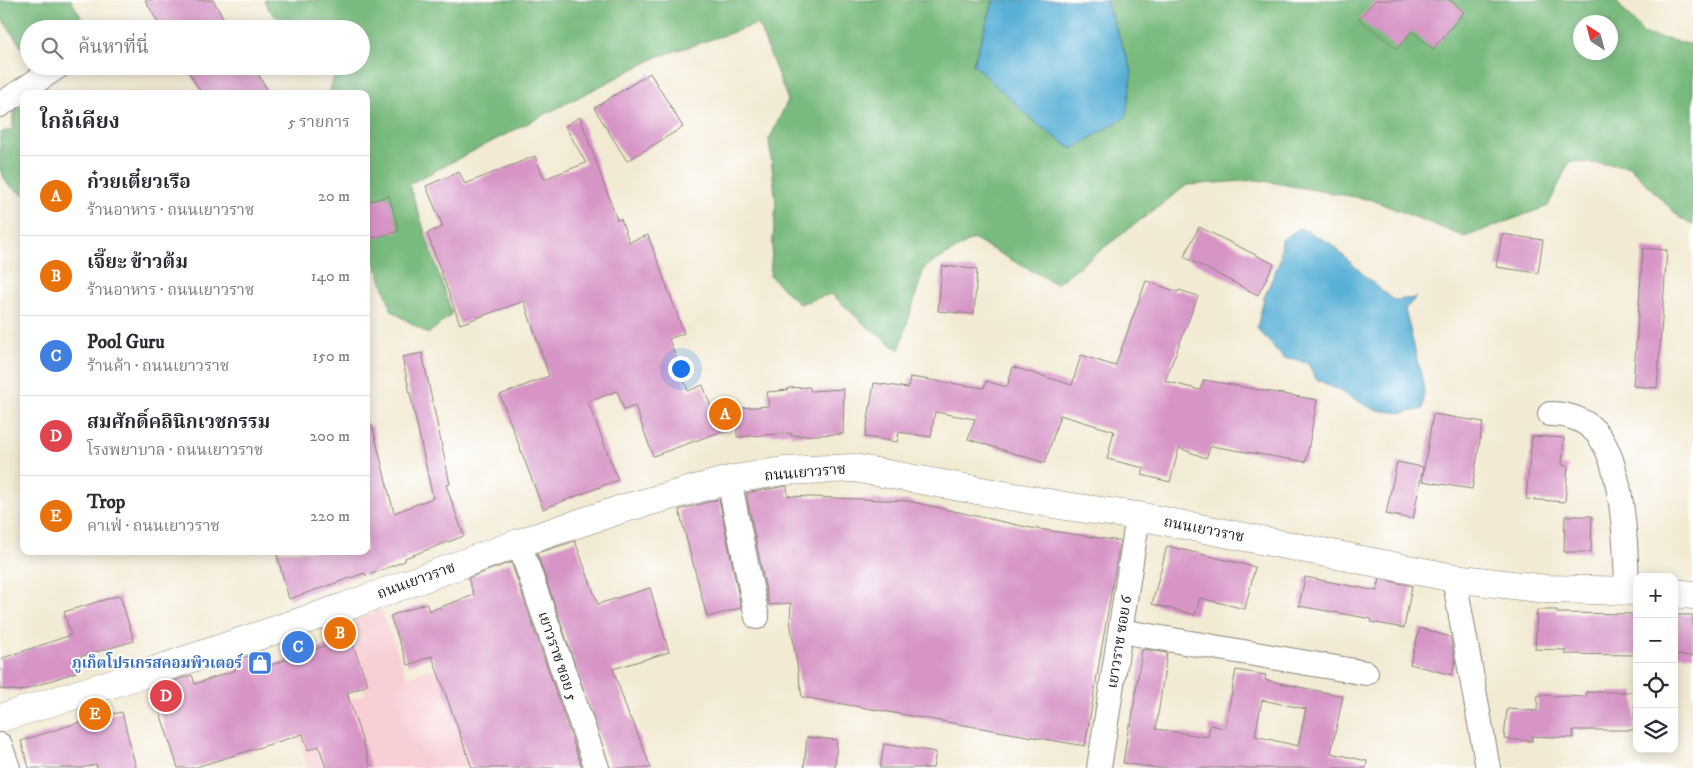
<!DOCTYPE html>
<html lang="th">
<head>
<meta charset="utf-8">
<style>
	body { margin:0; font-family:"IM FELL DW Pica","Noto Serif Thai",serif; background:#f2f2f3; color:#2b2b33 }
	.controls { position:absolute; right:15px; bottom:15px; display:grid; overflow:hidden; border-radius:10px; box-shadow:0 2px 12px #0003 }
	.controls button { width:45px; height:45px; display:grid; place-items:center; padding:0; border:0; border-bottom:1px solid #e1e1e2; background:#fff; color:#2b2b33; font:25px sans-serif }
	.compass { position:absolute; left:1573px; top:15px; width:45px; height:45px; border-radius:50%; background:#fff; box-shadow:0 2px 12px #0003; rotate:324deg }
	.you { position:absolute; left:680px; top:368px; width:18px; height:18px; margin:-12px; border:4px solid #fff; border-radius:50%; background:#1a73e8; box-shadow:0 0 0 8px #1a73e833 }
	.badge { display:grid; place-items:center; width:32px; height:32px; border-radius:50%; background:#111827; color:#fff; font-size:16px; font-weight:700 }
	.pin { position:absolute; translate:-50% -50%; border:2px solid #fff; box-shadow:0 1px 5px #0006 }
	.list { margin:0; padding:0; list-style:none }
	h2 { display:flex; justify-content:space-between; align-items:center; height:65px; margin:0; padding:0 20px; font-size:21px }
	h2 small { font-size:16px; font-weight:400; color:#7c7c81 }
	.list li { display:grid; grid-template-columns:32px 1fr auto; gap:15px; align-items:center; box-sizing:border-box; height:80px; padding:0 20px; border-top:1px solid #e1e1e2 }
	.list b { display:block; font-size:19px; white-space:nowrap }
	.list p { margin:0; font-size:16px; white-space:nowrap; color:#7c7c81 }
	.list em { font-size:16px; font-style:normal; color:#7c7c81 }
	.icon { flex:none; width:28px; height:28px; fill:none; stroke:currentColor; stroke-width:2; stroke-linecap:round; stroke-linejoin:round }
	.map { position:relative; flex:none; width:1693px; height:768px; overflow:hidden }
	.search { position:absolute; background:#fff; box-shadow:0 2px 12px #0003; left:20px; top:20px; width:350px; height:55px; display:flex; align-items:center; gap:12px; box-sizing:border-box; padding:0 18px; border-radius:28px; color:#7c7c81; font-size:19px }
	.panel { position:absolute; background:#fff; box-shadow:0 2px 12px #0003; left:20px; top:90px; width:350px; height:465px; border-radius:10px }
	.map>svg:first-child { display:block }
	.built { fill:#f7cfd4 }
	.forest { fill:#79bb7e; stroke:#4a6c4d; fill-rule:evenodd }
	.water { fill:#59b0d6; stroke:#3a6679 }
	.building { fill:#d795c6; fill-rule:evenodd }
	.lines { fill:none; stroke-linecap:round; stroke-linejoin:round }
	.minor-casing { stroke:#878378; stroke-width:26 }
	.secondary-casing { stroke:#878378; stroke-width:29 }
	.minor { stroke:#fff; stroke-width:24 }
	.secondary { stroke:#fff; stroke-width:28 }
	.labels { text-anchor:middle; stroke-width:4; stroke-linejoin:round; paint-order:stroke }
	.street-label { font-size:15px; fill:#1c1c1c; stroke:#fff }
	.shop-label { font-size:15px; font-weight:bold; fill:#366cbe; stroke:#fff; text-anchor:end }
</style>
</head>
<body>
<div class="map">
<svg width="1693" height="768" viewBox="0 0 1693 768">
	<rect width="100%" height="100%" fill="#fff"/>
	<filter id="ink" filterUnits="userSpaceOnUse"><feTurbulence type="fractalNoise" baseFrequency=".02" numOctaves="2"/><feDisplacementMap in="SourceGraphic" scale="10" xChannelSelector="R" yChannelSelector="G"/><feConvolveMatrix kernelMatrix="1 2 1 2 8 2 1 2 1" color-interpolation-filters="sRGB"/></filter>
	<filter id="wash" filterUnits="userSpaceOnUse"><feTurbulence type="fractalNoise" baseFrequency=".0096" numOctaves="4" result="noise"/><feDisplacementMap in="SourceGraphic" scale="20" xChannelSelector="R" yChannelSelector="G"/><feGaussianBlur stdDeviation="1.12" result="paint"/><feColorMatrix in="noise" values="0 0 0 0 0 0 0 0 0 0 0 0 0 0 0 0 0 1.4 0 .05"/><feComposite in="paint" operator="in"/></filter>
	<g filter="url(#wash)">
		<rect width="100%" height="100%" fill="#f2ead3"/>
		<path class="built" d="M381,610L407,677L490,651L530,768H308L294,716L366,694L348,622Z"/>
		<path class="forest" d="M0,0H71L88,29H29V58L0,16Z
			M264,0H994L973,64L1037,124L1072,149L1132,71L1105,0H1615L1644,34L1693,45V225L1680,218L1629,166L1570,161L1548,206L1465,237L1372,200L1258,180L1187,185L1056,284L973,239L924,268L899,350L869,328L831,294L799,304L770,276L776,203L769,140L788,100L758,24L657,57L409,184L452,314L428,334L392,311L366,236V94H329L334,76L324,66H361V29H288L269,10ZM1580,22H1610V52H1580Z
			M24,107V195L8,185L0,170V133L13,129V110Z"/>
		<path class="water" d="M994,0H1105L1132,71L1126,117L1072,149L1037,124L973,64Z
			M1300,228L1330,243L1367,278L1394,300L1416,298L1405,309L1424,387L1423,409L1404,413L1375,410L1315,378L1308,363L1283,358L1257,328L1264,298L1280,260L1282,240Z"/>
		<g id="blocks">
			<path class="building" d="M145,0H213L230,29H162Z
				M1375,0H1450L1464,12L1433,49L1412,31L1397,49L1359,19Z
				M185,66H253L270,94H202Z
				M650,73L683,127L627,161L594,108Z
				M580,117L617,220L621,219L629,242L648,235L684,333L669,339L688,391L703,385L712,410L769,406L767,392L788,390V388L810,387V391L844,389L843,434L791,436V433L737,437V426L653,456L635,406L624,410L617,391L588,402L618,480L543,509L500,395L549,376L524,301L460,324L427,233L443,227L426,186L459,172L465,184L535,156L544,179L586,163L565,126Z
				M389,196L399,231L366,240V202Z
				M1199,227L1274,264L1258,295L1184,257Z
				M1502,234L1543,240L1538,273L1496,267Z
				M1643,248L1667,250L1657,388L1633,386Z
				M942,266L977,269L974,314L938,311Z
				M1146,281L1178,292L1179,290L1198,296L1165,381L1200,390L1204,380L1317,400L1306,462L1211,446L1206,458L1179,448L1170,482L1142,475L1144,468L1107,459L1114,431L1060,415L1045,463L968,439L975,419L935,412L931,437L899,432L897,442L865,437L874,383L908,388L910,377L984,388L986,381L1007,387L1013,367L1072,385L1081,355L1115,366Z
				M422,353L450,484L446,485L464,536L405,558V561L366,576L365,573L289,599L276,551H366V426L372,425L394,513L433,498L402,357Z
				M1433,414L1483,422L1472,489L1422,481Z
				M1532,436L1564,438L1562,465L1568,466L1565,502L1526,499Z
				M1397,462L1423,467L1413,519L1386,514Z
				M787,486L788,496L908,501L1031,528L1120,541L1085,746L802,697L790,620L791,603L769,605L746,493Z
				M719,499L741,608L707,617L679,510Z
				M1565,516H1592L1591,552H1564Z
				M575,541L598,604L650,588L669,652L613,669L630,719H632L651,768H610L537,553Z
				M1167,546L1255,567L1245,609L1200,598L1195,615L1152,604Z
				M511,562L582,768H472L432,656L408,665L390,616L426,603L429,611L474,595L468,578Z
				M1305,577L1377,591L1380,579L1412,586L1404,628L1371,622L1372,619L1299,606Z
				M120,595L134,641L72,659L76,672L20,691L0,689V659L71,635L64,612Z
				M1537,610H1557V613L1637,614V655L1565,654V650L1535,649Z
				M1674,615H1693V656L1674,655Z
				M1420,628L1450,637L1455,662L1452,675L1410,664Z
				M350,637L368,685L347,693L371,768H326L319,746L308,750L303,734L193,768H178L155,697L167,693L164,684L192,675L195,684L236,670L233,661L263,651L268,666Z
				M1142,649L1167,653L1156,729L1208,737L1210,725L1225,728L1236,670L1266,675L1265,680L1343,696L1331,753L1367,761L1366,768H1156L1123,763L1129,725H1131ZM1262,700L1306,709L1298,746L1255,736Z
				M1586,692H1635L1634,730H1573V738L1532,736V741L1504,739L1507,709L1537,711L1538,695L1586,697Z
				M122,712L136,768H97L96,764L82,768H29L21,741L93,718Z
				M807,737L837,740L835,768H804Z
				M884,744L936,752L933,768H880Z"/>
		</g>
	</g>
	<g filter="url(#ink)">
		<use href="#blocks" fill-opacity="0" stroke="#878378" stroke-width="1"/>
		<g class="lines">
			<defs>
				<path id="minor" d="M0,105L59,66
					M1550,414C1566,414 1583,419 1595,431C1624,461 1626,550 1627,590
					M729,480L757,617
					M519,543L597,768
					M1454,578L1488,768
					M1120,631L1366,673
					M0,745L8,768
					M1099,768L1138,516"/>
				<path id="secondary" d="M1674,593L1693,595
					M0,718L156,670L347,606L519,543L625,508L729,480L783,471L854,468L1065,506L1138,516L1454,578L1546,589L1637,591"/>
			</defs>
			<use href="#minor" class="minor-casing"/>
			<use href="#secondary" class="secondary-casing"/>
			<use href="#minor" class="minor"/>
			<use href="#secondary" class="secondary"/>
		</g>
	</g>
	<defs>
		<symbol id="shop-square" viewBox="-11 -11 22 22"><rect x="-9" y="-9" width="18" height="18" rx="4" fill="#3f7fe0" stroke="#fff"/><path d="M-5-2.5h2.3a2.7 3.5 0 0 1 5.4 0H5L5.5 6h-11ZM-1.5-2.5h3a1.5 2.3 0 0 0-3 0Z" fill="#fff"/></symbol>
	</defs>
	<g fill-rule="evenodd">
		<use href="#shop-square" x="246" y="649" width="28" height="28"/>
	</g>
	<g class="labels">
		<g class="street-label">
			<text transform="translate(805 472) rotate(-5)" y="5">ถนนเยาวราช</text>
			<text transform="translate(1204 529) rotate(11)" y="5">ถนนเยาวราช</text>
			<text transform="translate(416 580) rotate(-20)" y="5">ถนนเยาวราช</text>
			<text transform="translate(1119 642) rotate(-81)" y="5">เยาวราช ซอย 6</text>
			<text transform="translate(558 656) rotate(71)" y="5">เยาวราช ซอย 5</text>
		</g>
		<g class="shop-label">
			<text x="242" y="668">ภูเก็ตโปรเกรสคอมพิวเตอร์</text>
		</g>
	</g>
</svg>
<div class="controls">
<button>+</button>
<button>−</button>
<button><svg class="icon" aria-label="locate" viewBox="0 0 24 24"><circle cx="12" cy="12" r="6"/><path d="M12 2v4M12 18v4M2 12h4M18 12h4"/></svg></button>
<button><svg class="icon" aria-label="layers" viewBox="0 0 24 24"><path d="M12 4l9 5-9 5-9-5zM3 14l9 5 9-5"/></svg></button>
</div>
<svg class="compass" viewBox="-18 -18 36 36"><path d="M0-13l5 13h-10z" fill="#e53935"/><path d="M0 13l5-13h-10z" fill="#7c7c81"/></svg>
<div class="you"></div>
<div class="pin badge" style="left:725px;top:414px;background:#e8710a">A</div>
<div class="pin badge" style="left:340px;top:633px;background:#e8710a">B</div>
<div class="pin badge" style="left:298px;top:647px;background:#3f7fe0">C</div>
<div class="pin badge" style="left:166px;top:696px;background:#e0444e">D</div>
<div class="pin badge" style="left:95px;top:714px;background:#e8710a">E</div>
<div class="search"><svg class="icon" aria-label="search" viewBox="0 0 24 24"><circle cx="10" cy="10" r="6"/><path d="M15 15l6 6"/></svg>ค้นหาที่นี่</div>
<section class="panel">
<h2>ใกล้เคียง<small>5 รายการ</small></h2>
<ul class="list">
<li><span class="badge" style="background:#e8710a">A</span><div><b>ก๋วยเตี๋ยวเรือ</b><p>ร้านอาหาร · ถนนเยาวราช</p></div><em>20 m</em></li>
<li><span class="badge" style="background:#e8710a">B</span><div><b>เจี๊ยะ ข้าวต้ม</b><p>ร้านอาหาร · ถนนเยาวราช</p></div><em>140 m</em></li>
<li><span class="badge" style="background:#3f7fe0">C</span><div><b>Pool Guru</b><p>ร้านค้า · ถนนเยาวราช</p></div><em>150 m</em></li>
<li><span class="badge" style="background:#e0444e">D</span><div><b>สมศักดิ์คลินิกเวชกรรม</b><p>โรงพยาบาล · ถนนเยาวราช</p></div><em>200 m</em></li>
<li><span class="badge" style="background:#e8710a">E</span><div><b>Trop</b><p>คาเฟ่ · ถนนเยาวราช</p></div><em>220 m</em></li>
</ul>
</section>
</div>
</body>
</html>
